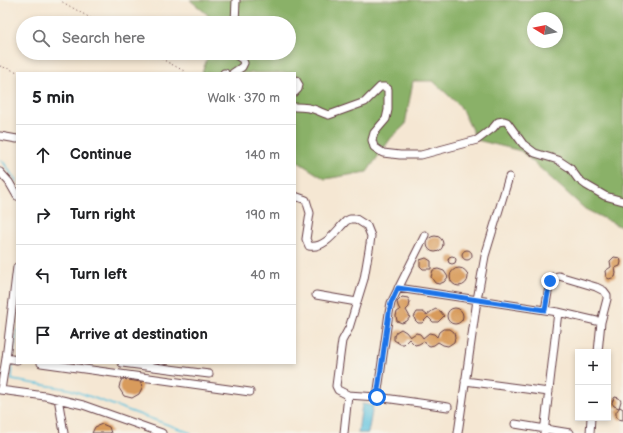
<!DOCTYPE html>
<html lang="en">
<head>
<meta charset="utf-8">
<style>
	body { margin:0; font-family:"Balsamiq Sans",sans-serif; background:#f2f2f2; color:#202124 }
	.controls { position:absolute; right:12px; bottom:12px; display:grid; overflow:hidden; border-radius:0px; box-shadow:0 2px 6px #0003 }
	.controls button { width:36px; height:36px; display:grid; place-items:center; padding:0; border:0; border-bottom:1px solid #e0e0e0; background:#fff; color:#202124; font:20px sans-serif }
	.compass { position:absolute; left:527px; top:12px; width:36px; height:36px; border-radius:50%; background:#fff; box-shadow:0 2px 6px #0003; rotate:280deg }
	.stop { position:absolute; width:12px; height:12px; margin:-9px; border:3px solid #1a73e8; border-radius:50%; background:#fff }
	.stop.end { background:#1a73e8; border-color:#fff; box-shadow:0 1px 4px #0008 }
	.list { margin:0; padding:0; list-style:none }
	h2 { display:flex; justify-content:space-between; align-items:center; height:52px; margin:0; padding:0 16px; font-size:17px }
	h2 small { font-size:13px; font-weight:400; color:#757577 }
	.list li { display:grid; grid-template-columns:26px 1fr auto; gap:12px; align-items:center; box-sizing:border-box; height:60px; padding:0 16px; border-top:1px solid #e0e0e0 }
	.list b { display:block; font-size:15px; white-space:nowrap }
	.list em { font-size:13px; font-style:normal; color:#757577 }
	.icon { flex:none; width:22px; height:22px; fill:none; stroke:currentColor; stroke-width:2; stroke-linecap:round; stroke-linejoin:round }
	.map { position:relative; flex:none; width:623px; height:433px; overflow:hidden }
	.search { position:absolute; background:#fff; box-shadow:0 2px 6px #0003; left:16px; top:16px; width:280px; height:44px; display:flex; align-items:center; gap:10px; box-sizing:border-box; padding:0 14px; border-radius:22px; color:#757577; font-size:15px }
	.panel { position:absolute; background:#fff; box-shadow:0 2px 6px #0003; left:16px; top:72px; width:280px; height:292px; border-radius:0px }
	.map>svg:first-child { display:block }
	.forest { fill:#8ab168; stroke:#6a684a; fill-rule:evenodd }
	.water { fill:#62c4e0; stroke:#567286 }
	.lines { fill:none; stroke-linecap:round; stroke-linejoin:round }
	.stream { stroke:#62c4e0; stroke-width:1.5 }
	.building { fill:#d89b5b }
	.minor-casing { stroke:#643d44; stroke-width:9 }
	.path { stroke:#643d44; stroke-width:1; stroke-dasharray:1 3; stroke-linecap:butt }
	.minor { stroke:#fff; stroke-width:7 }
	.route { stroke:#1a73e8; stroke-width:5 }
</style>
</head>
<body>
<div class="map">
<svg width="623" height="433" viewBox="0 0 623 433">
	<rect width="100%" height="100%" fill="#f7f3e8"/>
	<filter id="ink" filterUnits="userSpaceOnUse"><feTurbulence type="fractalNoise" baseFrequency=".025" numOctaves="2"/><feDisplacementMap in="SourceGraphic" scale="8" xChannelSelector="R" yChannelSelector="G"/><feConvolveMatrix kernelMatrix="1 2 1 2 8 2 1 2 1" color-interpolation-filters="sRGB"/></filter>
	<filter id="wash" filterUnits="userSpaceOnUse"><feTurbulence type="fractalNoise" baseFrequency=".012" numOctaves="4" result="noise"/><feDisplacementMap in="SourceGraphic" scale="16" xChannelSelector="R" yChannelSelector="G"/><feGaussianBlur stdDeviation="0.9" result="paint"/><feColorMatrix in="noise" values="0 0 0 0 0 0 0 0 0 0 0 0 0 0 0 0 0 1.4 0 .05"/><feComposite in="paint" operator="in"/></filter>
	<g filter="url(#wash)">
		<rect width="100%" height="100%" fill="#f5e7d3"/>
		<path class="forest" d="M190,0H623V228L585,209L521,151L477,140L460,106L433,81H413L405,125L391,138L367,172L325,179L295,160V73H202L207,58V53H289V23H208V15ZM533,18H557V42H533Z"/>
		<path class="water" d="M362,404L373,406L368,433H358Z"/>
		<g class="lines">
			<path class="stream" d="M0,160L4,163L17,182
				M13,355L17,330
				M13,361L12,380L69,389L191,433"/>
		</g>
		<g id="blocks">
			<path class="building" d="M427 244a8 8 0 1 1 16 0a8 8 0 1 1-16 0Z
				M462 255a5 5 0 1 1 10 0a5 5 0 1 1-10 0Z
				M448 260a4 4 0 1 1 8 0a4 4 0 1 1-8 0Z
				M614,257L620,258L621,262L620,266L615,268L616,273L615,277L609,279L606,277L605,271L611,267L610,261Z
				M426,258L431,261V269H423L420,266V260Z
				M450 277a9 9 0 1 1 18 0a9 9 0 1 1-18 0Z
				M438,269L444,271L448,277L444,282L439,284L435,283L431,277L433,270Z
				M402,297L408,298L410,302L409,307L406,310L410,317L407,321L402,323L397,321L396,316L397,312L400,310L398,306L397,302Z
				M447 316a8 8 0 1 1 16 0a8 8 0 1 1-16 0Z
				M436,309L440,311L444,316L438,322H433L428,317L422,323H418L415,320L414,317L417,312H423L427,315L432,311Z
				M401,329L406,332L410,337L416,333L420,334L423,338L429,333L434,334L437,337L439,332L443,329H450L454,332L455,337L454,342L448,346L443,345L438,342L434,345L430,346L426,344L424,341L419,344L415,345L409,339L404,344H400L394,340V336L396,332Z
				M122,379L141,382L142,388L139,394L132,398L124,396L119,388L120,383Z
				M615,397L619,398L621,401L619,408L614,406L612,403L613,400Z
				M620,407L623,409V420L618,419L616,416V412Z
				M102,424L109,427L111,433H92L95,427Z"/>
		</g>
	</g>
	<g filter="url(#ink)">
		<use href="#blocks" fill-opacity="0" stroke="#643d44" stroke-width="1"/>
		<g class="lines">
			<defs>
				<path id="minor" d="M235,23L236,0
					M233,53L242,59L244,63L242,67L233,73
					M224,73H225
					M295,80H296L299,85L298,89L295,92
					M295,107C302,107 309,107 316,110C321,112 324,114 329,115L365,102L380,87H385L388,89V110L386,119L374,133L372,140L374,147L383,153L400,155H421L477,140L493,128L498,122L504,121L507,122L523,144L535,153L558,160L570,168L578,179L586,185L605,196L623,201
					M0,136L17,139
					M0,172L9,182L17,196
					M295,196L306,200L310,213L306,239L309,246C325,249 336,231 346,221L350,219H356L367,226L371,236L370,244L364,279L349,328L342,341L341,348L336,386L338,390L348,395L344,433
					M17,267L6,358L17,360
					M398,288L558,312L544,433
					M316,295L357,302
					M545,310L550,281L553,277L559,276L596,287L604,291L607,295V299L601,322
					M558,312L601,322L598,352
					M41,363L250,392
					M122,363L209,374
					M465,381L549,392
					M0,390L45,396L83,405L162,433
					M1,390L6,358
					M348,395L377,397L448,407
					M377,397L389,313L391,303L425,235
					M58,398L64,433
					M515,424L570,433
					M458,433L477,300L485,256L509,177
					M590,433L591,418"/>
			</defs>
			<use href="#minor" class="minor-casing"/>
			<path class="path" d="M59,0L99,23
				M151,53L184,71
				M0,66L21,73"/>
			<use href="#minor" class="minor"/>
		</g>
	</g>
	<g class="lines" filter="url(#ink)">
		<path class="route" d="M377,397L389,313L391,303L398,288L545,310L550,281"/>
	</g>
</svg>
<div class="controls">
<button>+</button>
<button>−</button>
</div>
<svg class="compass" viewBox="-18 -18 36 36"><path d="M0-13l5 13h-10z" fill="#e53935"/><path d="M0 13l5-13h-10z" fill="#757577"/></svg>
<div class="stop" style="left:377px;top:397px"></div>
<div class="stop end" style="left:550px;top:281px"></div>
<div class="search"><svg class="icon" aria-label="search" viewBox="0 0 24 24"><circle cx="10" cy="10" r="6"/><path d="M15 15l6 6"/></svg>Search here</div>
<section class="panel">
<h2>5 min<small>Walk · 370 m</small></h2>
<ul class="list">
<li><svg class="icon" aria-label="ahead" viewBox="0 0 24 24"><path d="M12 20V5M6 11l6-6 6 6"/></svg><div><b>Continue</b></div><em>140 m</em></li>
<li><svg class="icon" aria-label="right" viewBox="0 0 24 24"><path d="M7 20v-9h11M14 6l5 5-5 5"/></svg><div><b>Turn right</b></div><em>190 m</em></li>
<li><svg class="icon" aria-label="left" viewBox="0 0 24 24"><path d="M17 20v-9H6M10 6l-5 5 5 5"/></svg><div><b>Turn left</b></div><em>40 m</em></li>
<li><svg class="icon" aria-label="arrive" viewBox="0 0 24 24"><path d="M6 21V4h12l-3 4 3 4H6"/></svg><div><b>Arrive at destination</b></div></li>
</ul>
</section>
</div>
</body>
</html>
